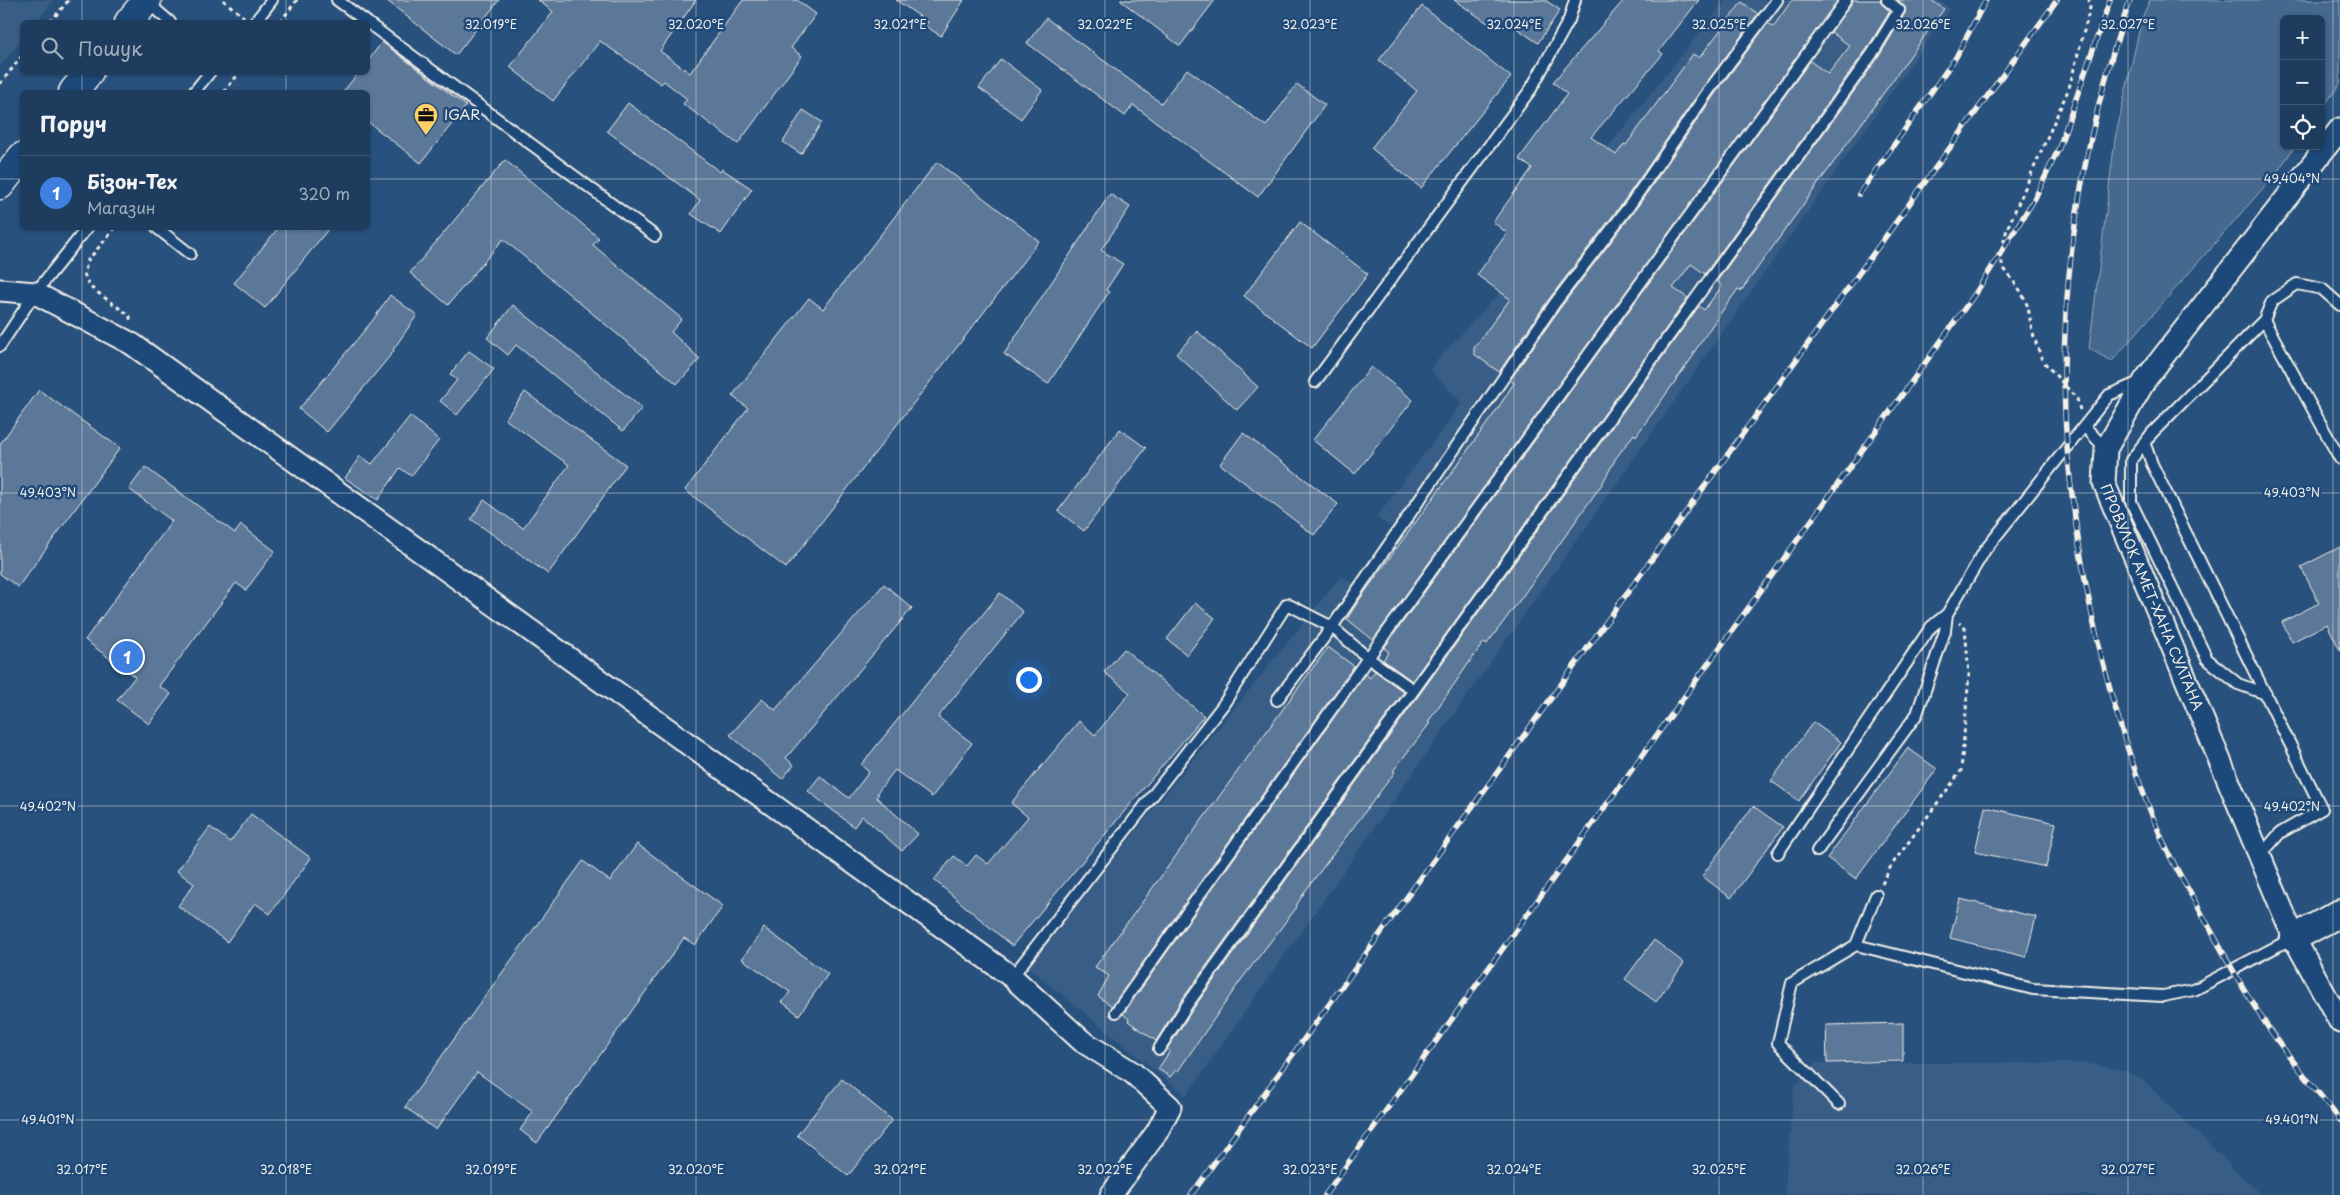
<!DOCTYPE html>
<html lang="uk">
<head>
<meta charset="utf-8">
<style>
	body { margin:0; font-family:"Playpen Sans",sans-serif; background:#2b4867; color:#f1f3f6 }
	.controls { position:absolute; right:15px; top:15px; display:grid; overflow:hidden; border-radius:8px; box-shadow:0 1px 4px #0004 }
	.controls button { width:45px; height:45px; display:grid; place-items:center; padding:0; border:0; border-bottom:1px solid #3c5673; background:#1e3d5e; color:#f1f3f6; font:25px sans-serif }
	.you { position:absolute; left:1028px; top:679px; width:18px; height:18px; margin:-12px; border:4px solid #fff; border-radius:50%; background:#1a73e8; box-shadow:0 0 0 8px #1a73e833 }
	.badge { display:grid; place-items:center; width:32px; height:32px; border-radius:50%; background:#ffd166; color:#fff; font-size:16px; font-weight:700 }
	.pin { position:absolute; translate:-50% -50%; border:2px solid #fff; box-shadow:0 1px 5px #0006 }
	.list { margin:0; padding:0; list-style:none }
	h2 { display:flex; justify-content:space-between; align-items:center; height:65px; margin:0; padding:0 20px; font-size:21px }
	h2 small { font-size:16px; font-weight:400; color:#a1aebc }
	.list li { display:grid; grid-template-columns:32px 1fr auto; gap:15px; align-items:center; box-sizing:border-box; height:75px; padding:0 20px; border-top:1px solid #3c5673 }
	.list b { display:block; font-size:19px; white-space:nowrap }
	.list p { margin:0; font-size:16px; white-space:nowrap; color:#a1aebc }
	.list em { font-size:16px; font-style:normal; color:#a1aebc }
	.icon { flex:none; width:28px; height:28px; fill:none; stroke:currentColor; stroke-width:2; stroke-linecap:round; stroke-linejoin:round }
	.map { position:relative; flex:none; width:2340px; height:1195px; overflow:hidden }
	.search { position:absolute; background:#1e3d5e; box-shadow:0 1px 4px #0004; left:20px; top:20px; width:350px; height:55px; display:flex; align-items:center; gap:12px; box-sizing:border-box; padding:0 18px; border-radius:8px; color:#a1aebc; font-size:19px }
	.panel { position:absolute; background:#1e3d5e; box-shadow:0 1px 4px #0004; left:20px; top:90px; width:350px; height:140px; border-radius:8px }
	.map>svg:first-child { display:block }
	.built { fill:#375d86 }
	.green { fill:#45688e; stroke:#9cacbb }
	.building { fill:#5b7899; stroke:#f4f1e8 }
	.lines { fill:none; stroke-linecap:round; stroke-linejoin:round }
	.service-casing { stroke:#f4f1e8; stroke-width:14 }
	.minor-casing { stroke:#f4f1e8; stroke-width:25 }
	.tertiary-casing { stroke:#f4f1e8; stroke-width:30 }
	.primary-casing { stroke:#f4f1e8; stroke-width:31 }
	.path { stroke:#f4f1e8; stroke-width:3; stroke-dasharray:4 4; stroke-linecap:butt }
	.service { stroke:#1f4a7a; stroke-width:10 }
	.minor { stroke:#1f4a7a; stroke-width:21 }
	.tertiary { stroke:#1f4a7a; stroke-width:26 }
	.primary { stroke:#1f4a7a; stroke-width:28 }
	.rail-casing { stroke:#f4f1e8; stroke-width:5.5 }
	.rail { stroke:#1f4a7a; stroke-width:4; stroke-dasharray:11; stroke-linecap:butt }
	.ticks { fill:none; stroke:#f4f1e8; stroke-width:1; stroke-opacity:0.45 }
	.labels { text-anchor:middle; stroke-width:5; stroke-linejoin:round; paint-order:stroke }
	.poi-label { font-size:14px; fill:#f4f1e8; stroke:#1f4a7a; text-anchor:start }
	.street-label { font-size:14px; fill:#f4f1e8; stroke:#1f4a7a }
	.ticks-label { font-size:12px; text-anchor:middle; fill:#f4f1e8; stroke:#1f4a7a; stroke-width:5; stroke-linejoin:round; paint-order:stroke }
</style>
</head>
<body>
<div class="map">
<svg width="2340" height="1195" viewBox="0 0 2340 1195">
	<rect width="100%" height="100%" fill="#28517e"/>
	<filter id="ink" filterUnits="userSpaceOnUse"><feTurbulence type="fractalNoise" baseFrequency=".02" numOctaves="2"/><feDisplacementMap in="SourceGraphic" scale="10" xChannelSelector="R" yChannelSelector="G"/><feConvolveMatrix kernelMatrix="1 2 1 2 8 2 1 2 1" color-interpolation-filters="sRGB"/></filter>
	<g filter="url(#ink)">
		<path class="built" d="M0,0H54L36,22H22V39L0,67Z
			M1726,0H1938L1950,9L1186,1096L1023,963L1049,939L1341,576L1356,584L1391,528L1376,517L1462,403L1429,369L1500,292L1607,148Z
			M1816,1063H2084L2124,1070L2141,1078L2261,1195H1784L1794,1086Z"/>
		<path class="green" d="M2150,0H2340V84L2321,110V19H2284V146H2295L2278,171L2112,361L2089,349L2115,139L2142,18Z"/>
		<path class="building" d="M386,0H499L456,55Z
			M538,0H696L660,51L690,73L743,0H797L816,14L791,48L802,56L738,144L683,104L687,99L664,81L661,84L600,41L553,101L510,67L553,12Z
			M896,0H964L941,36L925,26L928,22Z
			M1120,0H1215L1180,46Z
			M1454,0H1545L1560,10L1538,43L1502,18L1495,28Z
			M1624,0H1699L1659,51L1663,54L1591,137L1616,155L1624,144L1626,145L1693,54L1699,58L1742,2L1758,14L1704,86L1624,201L1549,299L1499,372L1474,354V348L1510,299L1477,275L1507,233L1493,222L1532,168L1519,159L1567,94L1553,82Z
			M1792,0H1838L1373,640L1347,619L1357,603L1496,411L1514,383L1510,380L1561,307L1636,209L1715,94L1768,23L1773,27Z
			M1853,0H1880L1890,11L1866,50L1705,274L1691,264L1673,288L1688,298L1412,681L1383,660L1389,652L1384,648L1810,61L1828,74L1850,46L1831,32Z
			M1898,0H1931L1944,9L1741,291L1738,289L1715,321L1693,354L1694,355L1636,436L1634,434L1616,458L1602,484L1522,597L1487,644L1484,642L1471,660L1428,722L1430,723L1393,771L1395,772L1306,890L1296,906L1297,907L1241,980L1178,1071L1176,1070L1170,1077L1158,1069L1170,1051L1167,1049L1193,1009L1699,306L1704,310L1722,286L1717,281L1878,58L1905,13V7Z
			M1422,6L1511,77L1421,188L1371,148L1417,91L1379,60Z
			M1046,18L1161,103L1187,69L1266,126L1297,84L1325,105L1258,197L1133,105L1125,116L1027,43Z
			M382,42L466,106L421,163L368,122V92H343L359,72H368V61Z
			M1001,59L1042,90L1021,119L979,88Z
			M628,103L720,172L722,169L752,189L721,234L691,214L700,200L607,131Z
			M803,110L822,122L801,154L783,142Z
			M505,160L599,238L593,245L682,319L671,332L700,359L677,384L503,239L448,305L410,273Z
			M937,162L1039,241L786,568L685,490L748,408L732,396L809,298L823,309Z
			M1110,194L1130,207L1101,250L1123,264L1106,290L1109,292L1048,384L1004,354Z
			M1300,222L1368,274L1312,348L1244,296Z
			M278,228H329L265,308L234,283Z
			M390,295L417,315L393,350L394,351L327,432L299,409L373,320Z
			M513,305L642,408L623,431L516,345L508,355L487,338Z
			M1197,331L1258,387L1237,410L1176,354Z
			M469,351L494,369L457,415L440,401L457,380L450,374Z
			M1371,367L1413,400L1355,474L1313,440Z
			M39,390L120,448L18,587L0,574V444Z
			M525,392L626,465L548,574L471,519L484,500L523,528L569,465L505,419Z
			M410,416L439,440L411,476L400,468L378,500L345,478L360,456L372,464Z
			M1120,429L1146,448L1084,531L1058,511Z
			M1243,433L1338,504L1314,535L1220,464Z
			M145,467L235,533L241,525L275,551L246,590L236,583L159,686L171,694L149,724L117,700L135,677L85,640L172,521L129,489Z
			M2340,547V650L2327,624L2292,642L2282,622L2319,603L2301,567Z
			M884,584L912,608L786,758L794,765L782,779L730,735L762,699L775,710Z
			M1000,593L1023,612L938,717L972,743L932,797L895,770L877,793L879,794L876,797L918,834L902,851L862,816L854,827L808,791L820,776L849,798L869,772L861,765Z
			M1195,603L1215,618L1187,655L1167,639Z
			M1328,647L1354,666L1112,1006L1098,996L1109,976L1095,967Z
			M1124,649L1204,716L1012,946L934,880L954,856L967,866L976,855L988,864L1028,817L1011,803L1079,721L1095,735L1130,693L1104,672Z
			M1375,671L1404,692L1181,1001L1156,1041L1128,1021L1129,1019L1123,1014L1365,674L1370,678Z
			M1813,722L1841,742L1799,801L1771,781Z
			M1908,748L1937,769L1856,879L1827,858Z
			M1753,806L1783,827L1731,898L1702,876Z
			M1985,807L2056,823L2046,867L1975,852Z
			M251,814L311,858L270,914L255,903L227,942L178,906L194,884L177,871L210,827L230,842Z
			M637,844L723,906L695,945L684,938L537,1143L520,1130L533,1112L477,1072L436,1130L405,1107L583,861L610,881Z
			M1960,899L2036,917L2026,957L1950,938Z
			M764,928L828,974L799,1015L782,1002L790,992L742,959Z
			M1654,940L1684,963L1656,1002L1625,979Z
			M1903,1023V1061L1827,1063L1826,1025Z
			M842,1079L892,1120L848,1176L797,1135Z"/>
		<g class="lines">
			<defs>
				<path id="service" d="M337,0L367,22
					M147,2L170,22
					M255,22L272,0
					M368,23L655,236
					M194,92L210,72
					M157,228L190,254
					M2264,320L2340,459
					M0,346L35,293L87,228
					M1315,382L1531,89L1569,20L1575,0
					M2085,427L2106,449
					M2144,442L2152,464L2322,809L2280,833L2260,856
					M2266,694L2238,684L2207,659L2131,502V460L2152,433L2264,320L2272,301L2297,284L2322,289L2340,305
					M1277,700L1332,627L1555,303L1630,205L1709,90L1777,0
					M1817,851L1917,714L1945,631L1947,614
					M1778,853L1931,627L1947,614L1985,550L2109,395L2142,381
					M1856,945L1876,895
					M1012,977L1223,705L1287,604L1332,627L1368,658L1412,689
					M1116,1012L1368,658L1846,0
					M1159,1049L1187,1005L1872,54L1899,10L1887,0
					M1839,1104L1778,1043L1792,983L1856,945L2033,989L2163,996L2194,990L2293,938"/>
				<g id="minor">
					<path id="s1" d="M2340,129L2145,380L2106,449L2104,483L2294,938L2340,1022"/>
					<path d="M0,290L35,293L132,344L1012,977L1082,1041L1133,1073L1170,1107L1157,1132L1111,1195"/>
				</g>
				<path id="tertiary" d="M2294,938L2340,913"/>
				<path id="primary" d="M129,22L147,0
					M73,92L89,72
					M0,185L22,157"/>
			</defs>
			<use href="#service" class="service-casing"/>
			<use href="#minor" class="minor-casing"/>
			<use href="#tertiary" class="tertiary-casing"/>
			<use href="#primary" class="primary-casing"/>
			<path class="path" d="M223,0L244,17
				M50,22L69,0
				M280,22L297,0
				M0,84L22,56
				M224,92L240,72
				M115,228L88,260L84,274L90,287L130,316V322
				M2080,410L2077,399L2042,360L2032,331L2028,307L2022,293L2003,267L2000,256L2007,229L2069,88L2090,8L2089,0
				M1882,884L1891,866L1961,771L1969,675L1965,627L1959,623"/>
			<use href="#service" class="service"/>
			<use href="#minor" class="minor"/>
			<use href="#tertiary" class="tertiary"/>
			<use href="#primary" class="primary"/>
			<defs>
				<path id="rail" d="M2130,0C2081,142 2055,297 2067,448C2072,506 2081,563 2093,620C2110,698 2133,775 2166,848C2177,871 2191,894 2203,916C2226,958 2249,1001 2277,1040C2297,1067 2319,1093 2340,1120
					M1859,194L1956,57L1986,0
					M1191,1195L2057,0
					M1325,1195L1977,291L2035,198L2059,148L2110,0"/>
			</defs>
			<use href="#rail" class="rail-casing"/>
			<use href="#rail" class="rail"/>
		</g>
	</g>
	<path class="ticks" d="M82,0V22M286,0V22M491,0V1195M696,0V1195M900,0V1195M1105,0V1195M1310,0V1195M1514,0V1195M1719,0V1195M1923,0V1195M2128,0V1195M2333,0V1195M82,72V92M286,72V92M0,179H22M368,179H2340M82,228V1195M286,228V1195M0,493H2340M0,806H2340M0,1120H2340"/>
	<defs>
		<symbol id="office-pin" viewBox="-11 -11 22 30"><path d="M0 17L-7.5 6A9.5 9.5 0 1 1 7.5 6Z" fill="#ffd166" stroke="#1f4a7a"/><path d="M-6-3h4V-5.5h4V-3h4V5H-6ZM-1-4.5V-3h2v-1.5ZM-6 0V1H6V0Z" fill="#111"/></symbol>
	</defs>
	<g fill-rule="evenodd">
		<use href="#office-pin" x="412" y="101" width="28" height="38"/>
	</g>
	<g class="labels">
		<g class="poi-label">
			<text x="444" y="120">IGAR</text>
		</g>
		<g class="street-label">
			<text dy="5" stroke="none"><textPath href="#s1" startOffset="555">ПРОВУЛОК АМЕТ-ХАНА СУЛТАНА</textPath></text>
		</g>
	</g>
	<g class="ticks-label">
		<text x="491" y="29">32.019°E</text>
		<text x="696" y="29">32.020°E</text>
		<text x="900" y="29">32.021°E</text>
		<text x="1105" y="29">32.022°E</text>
		<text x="1310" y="29">32.023°E</text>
		<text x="1514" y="29">32.024°E</text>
		<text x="1719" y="29">32.025°E</text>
		<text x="1923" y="29">32.026°E</text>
		<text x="2128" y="29">32.027°E</text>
		<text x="2292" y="183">49.404°N</text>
		<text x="48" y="497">49.403°N</text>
		<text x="2292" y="497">49.403°N</text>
		<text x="48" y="811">49.402°N</text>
		<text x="2292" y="811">49.402°N</text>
		<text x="48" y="1124">49.401°N</text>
		<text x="2292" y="1124">49.401°N</text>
		<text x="82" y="1174">32.017°E</text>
		<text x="286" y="1174">32.018°E</text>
		<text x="491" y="1174">32.019°E</text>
		<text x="696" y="1174">32.020°E</text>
		<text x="900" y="1174">32.021°E</text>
		<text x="1105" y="1174">32.022°E</text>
		<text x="1310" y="1174">32.023°E</text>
		<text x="1514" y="1174">32.024°E</text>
		<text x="1719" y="1174">32.025°E</text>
		<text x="1923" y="1174">32.026°E</text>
		<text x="2128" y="1174">32.027°E</text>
	</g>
</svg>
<div class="controls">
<button>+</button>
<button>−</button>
<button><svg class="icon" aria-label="locate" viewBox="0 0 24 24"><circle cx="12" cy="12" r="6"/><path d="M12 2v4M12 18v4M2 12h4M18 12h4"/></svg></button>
</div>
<div class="you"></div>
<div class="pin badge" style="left:127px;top:657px;background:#3f7fe0">1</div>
<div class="search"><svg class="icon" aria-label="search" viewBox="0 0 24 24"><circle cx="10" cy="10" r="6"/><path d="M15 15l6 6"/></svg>Пошук</div>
<section class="panel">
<h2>Поруч<small></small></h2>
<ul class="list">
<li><span class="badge" style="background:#3f7fe0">1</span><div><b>Бізон-Тех</b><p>Магазин</p></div><em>320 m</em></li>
</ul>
</section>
</div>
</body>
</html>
